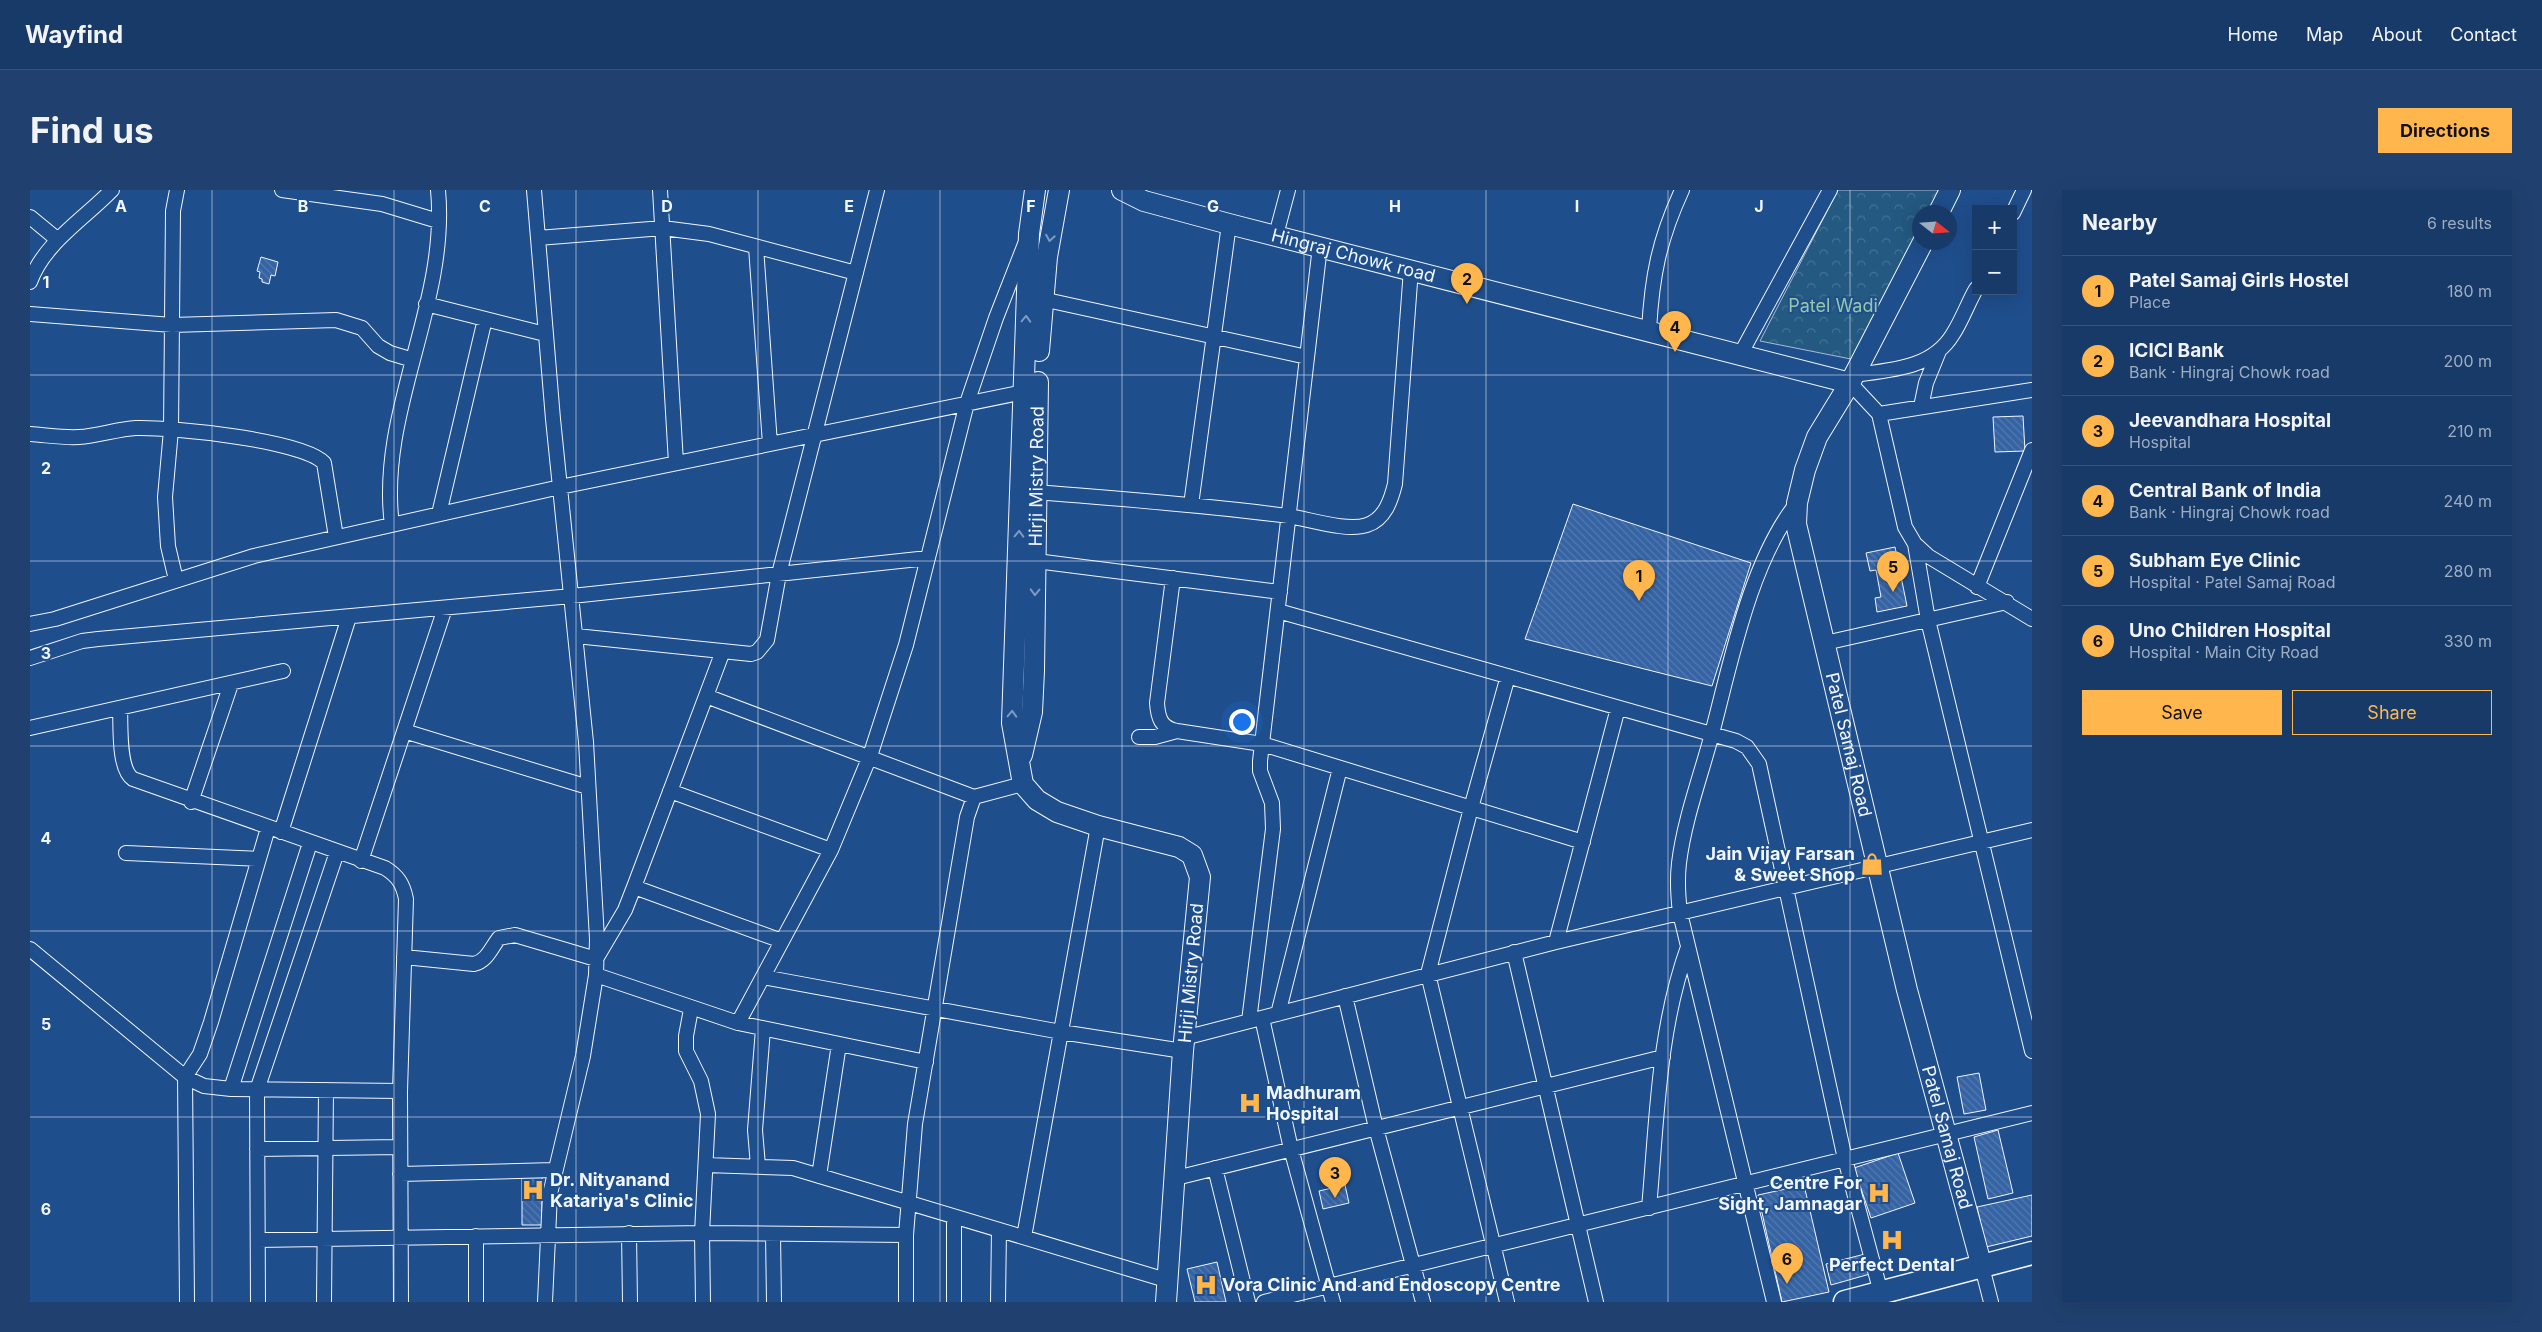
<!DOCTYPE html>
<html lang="en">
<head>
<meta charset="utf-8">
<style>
	body { margin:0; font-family:Inter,sans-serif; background:#20416f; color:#f1f3f6 }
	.controls { position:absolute; right:15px; top:15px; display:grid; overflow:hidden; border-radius:0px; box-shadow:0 5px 20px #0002 }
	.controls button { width:45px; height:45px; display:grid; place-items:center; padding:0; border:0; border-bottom:1px solid #36547d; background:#173a69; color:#f1f3f6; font:25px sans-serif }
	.compass { position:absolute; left:1882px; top:15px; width:45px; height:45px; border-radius:50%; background:#173a69; box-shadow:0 5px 20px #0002; rotate:107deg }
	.you { position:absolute; left:1211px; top:531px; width:18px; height:18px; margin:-12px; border:4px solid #fff; border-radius:50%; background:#1a73e8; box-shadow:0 0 0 8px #1a73e833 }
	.badge { display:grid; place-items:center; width:32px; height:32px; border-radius:50%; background:#ffb74d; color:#111; font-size:16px; font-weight:700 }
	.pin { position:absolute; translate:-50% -41px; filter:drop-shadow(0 1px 2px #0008) }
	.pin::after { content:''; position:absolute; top:26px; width:18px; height:15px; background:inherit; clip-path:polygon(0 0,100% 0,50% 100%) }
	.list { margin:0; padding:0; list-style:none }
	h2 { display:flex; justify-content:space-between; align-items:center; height:65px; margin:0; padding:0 20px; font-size:21px }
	h2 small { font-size:16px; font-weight:400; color:#9eadc0 }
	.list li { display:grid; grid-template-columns:32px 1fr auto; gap:15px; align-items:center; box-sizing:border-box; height:70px; padding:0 20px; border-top:1px solid #36547d }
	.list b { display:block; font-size:19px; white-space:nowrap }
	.list p { margin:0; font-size:16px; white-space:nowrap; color:#9eadc0 }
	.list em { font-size:16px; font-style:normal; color:#9eadc0 }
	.actions { display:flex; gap:10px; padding:15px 20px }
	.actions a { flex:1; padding:11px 0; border:1px solid #ffb74d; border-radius:0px; text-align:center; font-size:18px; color:#ffb74d }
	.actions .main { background:#ffb74d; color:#111 }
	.map { position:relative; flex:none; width:2002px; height:1112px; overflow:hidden; border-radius:0px }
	header { display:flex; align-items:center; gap:30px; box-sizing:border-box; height:70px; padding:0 25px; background:#173a69; border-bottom:1px solid #36547d }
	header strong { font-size:24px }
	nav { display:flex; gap:28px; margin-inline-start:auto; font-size:18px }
	.intro { display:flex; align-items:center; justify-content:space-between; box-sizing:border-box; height:120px; padding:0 30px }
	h1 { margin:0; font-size:35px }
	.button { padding:12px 22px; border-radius:0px; background:#ffb74d; color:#111; font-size:18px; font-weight:700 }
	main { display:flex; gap:30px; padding:0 30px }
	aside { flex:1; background:#173a69; border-radius:0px; box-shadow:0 5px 20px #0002 }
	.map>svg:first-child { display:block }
	.park { fill:url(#park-crowns); stroke:#a8bbd7 }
	.building { fill:url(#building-back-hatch); stroke:#f2f6ff }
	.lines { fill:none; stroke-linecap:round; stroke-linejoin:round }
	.street-casing { stroke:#f2f6ff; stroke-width:16 }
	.secondary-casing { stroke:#f2f6ff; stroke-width:22 }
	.primary-casing { stroke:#f2f6ff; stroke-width:25 }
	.street { stroke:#1f4e8c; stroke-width:14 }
	.secondary { stroke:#1f4e8c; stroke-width:20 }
	.primary { stroke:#1f4e8c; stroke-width:22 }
	.oneway { stroke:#7e9ac0 }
	.grid { fill:none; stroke:#f2f6ff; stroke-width:1; stroke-opacity:0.55 }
	.labels { text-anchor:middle; stroke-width:4; stroke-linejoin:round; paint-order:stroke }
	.street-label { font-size:18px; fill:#f2f6ff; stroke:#1f4e8c }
	.park-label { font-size:18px; fill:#97c8a6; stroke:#1f4e8c }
	.poi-label { font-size:18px; font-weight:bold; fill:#f2f6ff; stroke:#1f4e8c; text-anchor:start }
	.grid-label { font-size:16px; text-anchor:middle; font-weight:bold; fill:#f2f6ff; stroke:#1f4e8c; stroke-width:4; stroke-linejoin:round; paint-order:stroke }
</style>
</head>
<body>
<header>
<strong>Wayfind</strong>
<nav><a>Home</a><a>Map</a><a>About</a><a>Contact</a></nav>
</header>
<div class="intro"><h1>Find us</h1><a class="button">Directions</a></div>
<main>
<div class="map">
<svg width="2002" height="1112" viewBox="0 0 2002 1112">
	<defs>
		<pattern id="park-crowns" width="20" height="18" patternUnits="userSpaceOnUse" patternTransform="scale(1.25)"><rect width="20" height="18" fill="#245a82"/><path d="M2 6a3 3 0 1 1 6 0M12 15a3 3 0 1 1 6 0" fill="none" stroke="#447295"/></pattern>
		<pattern id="building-back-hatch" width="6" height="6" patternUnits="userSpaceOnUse" patternTransform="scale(1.25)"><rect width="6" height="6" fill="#3563a3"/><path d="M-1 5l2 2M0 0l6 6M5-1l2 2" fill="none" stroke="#537ab1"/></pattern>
	</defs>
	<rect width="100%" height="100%" fill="#1f4e8c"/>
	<path class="park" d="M1808,0H1911L1901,22H1890L1889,46L1831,171L1730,151Z"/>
	<path class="building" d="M231,67L248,72L245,86L241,85L239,94L232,92V89L229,88L230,82L227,81Z
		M1993,226L1995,261L1965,262L1963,227Z
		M1543,314L1721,373L1682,496L1495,449Z
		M1865,357L1877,416L1847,422L1845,408L1851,407L1846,380L1840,381L1836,363Z
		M1949,883L1956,920L1934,924L1927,887Z
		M1968,940L1983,1003L1958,1009L1944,947Z
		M1868,963L1885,1013L1841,1028L1824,978Z
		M492,987H512V1035H492Z
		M1315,995L1319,1013L1293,1019L1289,1001Z
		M1774,995L1799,1102L1752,1112L1728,1005Z
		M2002,1005V1046L1956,1057L1947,1017Z
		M1835,1064L1840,1084L1801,1095L1796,1074Z
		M1187,1072L1196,1112H1165L1157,1079Z"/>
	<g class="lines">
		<defs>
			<path id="street" d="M252,0L352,14L408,31
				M504,0L523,229L556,552L567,749L566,785L553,866L520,1004L515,1112
				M630,0L646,273
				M1983,23L1994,0
				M0,27L28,50
				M1246,45L1258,0
				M508,48L633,38L679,44L826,83
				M726,57L740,254
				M0,92C14,53 54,29 82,0
				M1012,109L1277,167
				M396,114L515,144
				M0,124L142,135L306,130L332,138L348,156L360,163L383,170
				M1619,140C1622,86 1629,50 1652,0
				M1710,165L1800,0
				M1824,185C1860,180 1902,179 1923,144C1932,130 1938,113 1946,99
				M1820,193L1849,224L1875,337L1885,354L1898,366L2002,429
				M1891,217L1896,193L1909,161
				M1849,224L2002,200
				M0,244C16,245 33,248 49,247C68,246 87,239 106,238C140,237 273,250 294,273L306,347
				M1006,302C1090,309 1175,315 1258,326C1279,329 1317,342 1337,335C1355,329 1361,310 1365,294L1381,79
				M1161,315L1199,34
				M409,324L455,129
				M362,335C347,222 419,114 408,0
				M1885,354L1898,430L2002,861
				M1006,371L1250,402
				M1143,388L1127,513C1128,528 1131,538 1147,541L1232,554L1553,652
				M146,390L138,356L135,307L141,240L143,21L147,0
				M1947,397L2002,260
				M1248,421L1706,551L1717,557L1729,574L1815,969L1851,1103
				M0,434L25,429L224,366L530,297L994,202
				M546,446L721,464L727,462L737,450L749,384L847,0
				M1795,453L1977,412
				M0,468L52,451L68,449L542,406L898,368
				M676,506L944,607
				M90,519C91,536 88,579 103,589L355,678C368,686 373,694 376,709L370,901L371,1112
				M0,538L253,481
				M374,541L558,597
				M1109,547H1125L1147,541
				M640,601L801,660
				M161,612L201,494
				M251,642L319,427
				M96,663L229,669
				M331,671L415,418
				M604,697L752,751
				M1526,752L1588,518
				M0,759L155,887L174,896L201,899L370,901
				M1484,762L1566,1112
				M374,767L444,774C457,771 461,758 469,748L485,745L566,769L595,720L604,697L693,461
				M566,785L708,833L896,872
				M733,787L1031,842L1153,861
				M1315,806L1346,938L1393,1112
				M661,819L656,846V861L671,891L678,924L672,1043L673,1112
				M1248,824L1310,578
				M1232,828L1261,959L1303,1112
				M1219,831L1243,639L1242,613L1230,581V571L1290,56
				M708,833L801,660L840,566L876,455L937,213L966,128L995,54
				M1154,848L1526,752L2002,640
				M201,899L280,653
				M227,959L369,957
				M676,975L763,978L1136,1090
				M728,976L725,940L733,839
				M1185,978L1218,1112
				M370,984L524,980
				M789,986L809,854
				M1146,988L1633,867
				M1619,1018C1627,930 1628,840 1658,757
				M924,1027V1112
				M599,1043L600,1112
				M743,1044L744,1112
				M446,1046V1112
				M994,1047L1068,636
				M228,1050L672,1043L876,1045
				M1952,1077L1961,1112
				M157,1112L155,887L170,864L181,832L238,638
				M228,1112L227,900L307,662
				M294,1112L296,900
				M876,1112V1045L885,934L937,627L944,607L993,594
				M968,1112L969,1040
				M1234,1112L2002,923
				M1477,1112L1398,784L1441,618L1478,486
				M1744,1112L1650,723C1648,706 1647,690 1649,673C1654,632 1669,591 1680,551C1700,477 1719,373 1767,313"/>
			<g id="secondary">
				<path d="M1005,0L999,44L982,533L993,594L1007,610L1027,622L1068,636L1149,657L1162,665L1170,687L1153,861L1136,1112"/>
				<path id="s1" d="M1092,0L1114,11L1199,34L1820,193"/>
				<path d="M1909,22L1920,0"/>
				<path id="s2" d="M1893,52L1820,193L1787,247L1775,280L1767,313L1766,334L1877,800L1952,1077"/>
				<path d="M1009,161L1017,67L1029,0"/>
				<path id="s3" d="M992,565L1002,522L1004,481L1008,192"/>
			</g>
			<path id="primary" d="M1815,1112L2002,1063"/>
		</defs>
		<use href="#street" class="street-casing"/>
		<use href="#secondary" class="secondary-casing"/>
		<use href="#primary" class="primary-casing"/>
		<use href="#street" class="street"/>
		<use href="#secondary" class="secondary"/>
		<use href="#primary" class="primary"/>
	</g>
	<defs><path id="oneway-chevron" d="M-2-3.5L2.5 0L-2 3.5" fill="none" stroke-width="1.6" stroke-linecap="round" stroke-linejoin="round" transform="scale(1.25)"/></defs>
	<g class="oneway">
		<use href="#oneway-chevron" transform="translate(1020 48) rotate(99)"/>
		<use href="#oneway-chevron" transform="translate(996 129) rotate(-88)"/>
		<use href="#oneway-chevron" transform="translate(989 344) rotate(-88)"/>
		<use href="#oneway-chevron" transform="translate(1005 402) rotate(91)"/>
		<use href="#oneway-chevron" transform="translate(982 524) rotate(-88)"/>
	</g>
	<path class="grid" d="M182,0V1112M364,0V1112M546,0V1112M728,0V1112M910,0V1112M1092,0V1112M1274,0V1112M1456,0V1112M1638,0V1112M1820,0V1112M0,185H2002M0,371H2002M0,556H2002M0,741H2002M0,927H2002"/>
	<defs>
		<symbol id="shop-bare" viewBox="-9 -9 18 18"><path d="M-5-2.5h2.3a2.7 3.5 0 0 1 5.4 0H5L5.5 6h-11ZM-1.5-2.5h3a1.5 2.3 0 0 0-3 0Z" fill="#ffb74d" stroke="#1f4e8c" stroke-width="2.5" paint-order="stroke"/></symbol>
		<symbol id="hospital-bare" viewBox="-9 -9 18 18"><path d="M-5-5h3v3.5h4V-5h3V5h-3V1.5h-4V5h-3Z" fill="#ffb74d" stroke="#1f4e8c" stroke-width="2.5" paint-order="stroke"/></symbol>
	</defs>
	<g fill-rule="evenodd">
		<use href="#shop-bare" x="1826" y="658" width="32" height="32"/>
		<use href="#hospital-bare" x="1204" y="897" width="32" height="32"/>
		<use href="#hospital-bare" x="487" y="984" width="32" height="32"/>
		<use href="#hospital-bare" x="1833" y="987" width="32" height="32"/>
		<use href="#hospital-bare" x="1846" y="1034" width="32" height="32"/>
		<use href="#hospital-bare" x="1160" y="1079" width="32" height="32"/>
	</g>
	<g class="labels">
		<g class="street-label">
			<text dy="6" stroke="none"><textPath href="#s1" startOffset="241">Hingraj Chowk road</textPath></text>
			<text dy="6" stroke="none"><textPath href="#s3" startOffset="280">Hirji Mistry Road</textPath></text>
			<text dy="6" stroke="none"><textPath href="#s2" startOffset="539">Patel Samaj Road</textPath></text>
			<text transform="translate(1161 783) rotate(-85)" y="6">Hirji Mistry Road</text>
			<text dy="6" stroke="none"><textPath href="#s2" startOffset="944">Patel Samaj Road</textPath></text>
		</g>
		<g class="park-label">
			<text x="1803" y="122">Patel Wadi</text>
		</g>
		<g class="poi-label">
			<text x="1825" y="670" text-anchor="end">Jain Vijay Farsan<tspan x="1825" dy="21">&amp; Sweet Shop</tspan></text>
			<text x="1236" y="909">Madhuram<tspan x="1236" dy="21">Hospital</tspan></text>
			<text x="520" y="996">Dr. Nityanand<tspan x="520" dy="21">Katariya's Clinic</tspan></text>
			<text x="1832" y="999" text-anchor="end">Centre For<tspan x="1832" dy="21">Sight, Jamnagar</tspan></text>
			<text x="1862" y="1081" text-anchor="middle">Perfect Dental</text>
			<text x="1192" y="1101">Vora Clinic And and Endoscopy Centre</text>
		</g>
	</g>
	<g class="grid-label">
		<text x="91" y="22">A</text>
		<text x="273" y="22">B</text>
		<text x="455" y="22">C</text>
		<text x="637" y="22">D</text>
		<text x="819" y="22">E</text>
		<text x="1001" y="22">F</text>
		<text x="1183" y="22">G</text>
		<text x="1365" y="22">H</text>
		<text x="1547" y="22">I</text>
		<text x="1729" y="22">J</text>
		<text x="16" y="98">1</text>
		<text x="16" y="284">2</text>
		<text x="16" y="469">3</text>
		<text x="16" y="654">4</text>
		<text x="16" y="840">5</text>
		<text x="16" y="1025">6</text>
	</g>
</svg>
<div class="controls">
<button>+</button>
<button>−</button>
</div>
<svg class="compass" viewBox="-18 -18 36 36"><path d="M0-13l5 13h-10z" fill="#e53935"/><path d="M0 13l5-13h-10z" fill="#9eadc0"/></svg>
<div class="you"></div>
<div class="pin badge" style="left:1609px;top:411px">1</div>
<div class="pin badge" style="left:1437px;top:114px">2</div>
<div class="pin badge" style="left:1305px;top:1008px">3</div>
<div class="pin badge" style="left:1645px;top:162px">4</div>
<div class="pin badge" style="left:1863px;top:402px">5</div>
<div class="pin badge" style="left:1757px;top:1094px">6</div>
</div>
<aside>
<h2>Nearby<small>6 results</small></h2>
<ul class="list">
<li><span class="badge">1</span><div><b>Patel Samaj Girls Hostel</b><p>Place</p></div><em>180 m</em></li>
<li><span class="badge">2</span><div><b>ICICI Bank</b><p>Bank · Hingraj Chowk road</p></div><em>200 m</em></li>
<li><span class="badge">3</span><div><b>Jeevandhara Hospital</b><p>Hospital</p></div><em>210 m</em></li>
<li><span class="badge">4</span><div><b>Central Bank of India</b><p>Bank · Hingraj Chowk road</p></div><em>240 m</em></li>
<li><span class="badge">5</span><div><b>Subham Eye Clinic</b><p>Hospital · Patel Samaj Road</p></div><em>280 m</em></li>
<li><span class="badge">6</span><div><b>Uno Children Hospital</b><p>Hospital · Main City Road</p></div><em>330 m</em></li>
</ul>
<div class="actions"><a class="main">Save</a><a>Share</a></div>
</aside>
</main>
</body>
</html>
